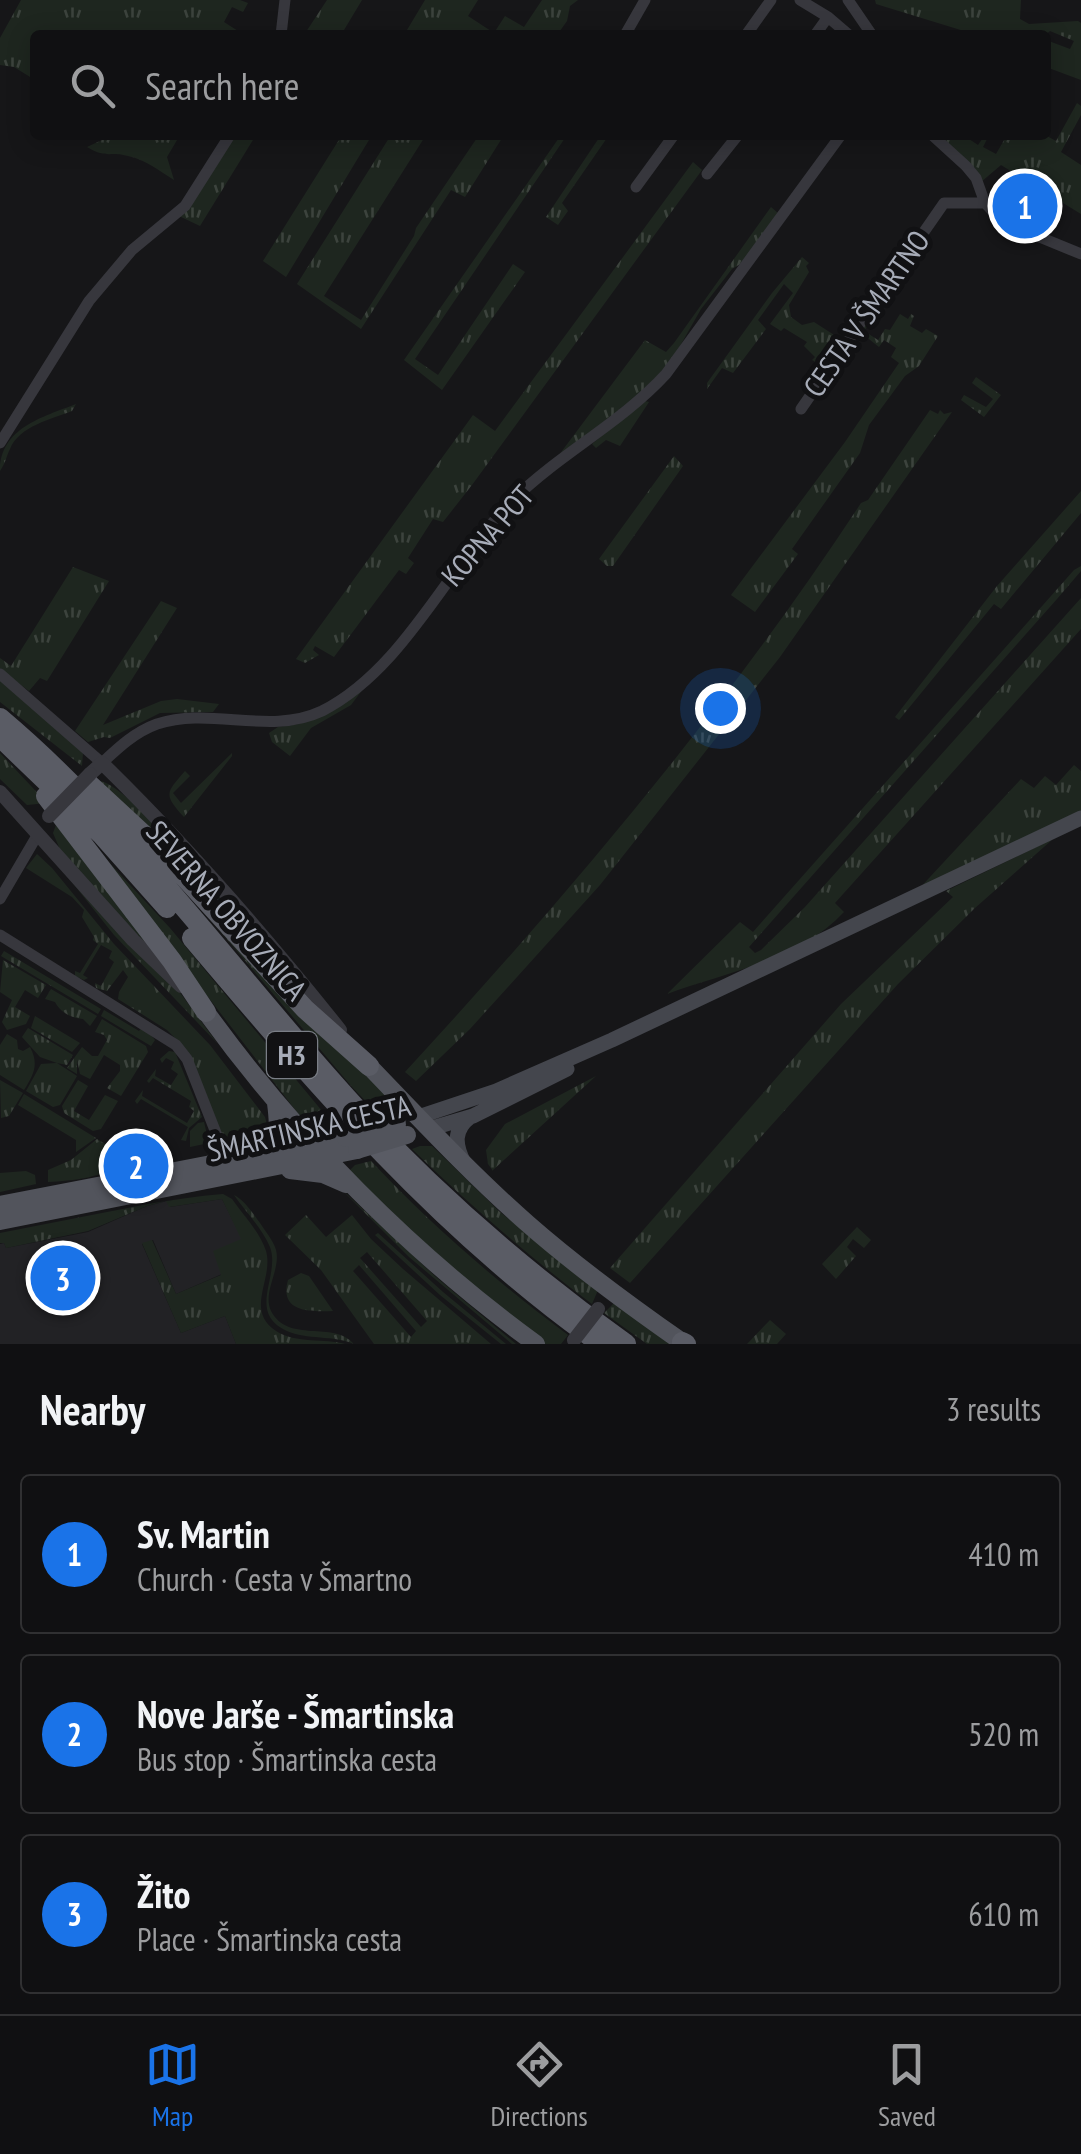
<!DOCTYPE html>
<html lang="en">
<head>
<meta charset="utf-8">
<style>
	body { margin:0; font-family:"PT Sans Narrow",sans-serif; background:#19191b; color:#f1f3f6 }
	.you { position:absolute; left:720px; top:708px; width:35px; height:35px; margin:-25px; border:8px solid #fff; border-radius:50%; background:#1a73e8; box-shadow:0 0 0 15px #1a73e833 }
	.badge { display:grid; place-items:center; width:65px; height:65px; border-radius:50%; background:#1a73e8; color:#fff; font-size:32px; font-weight:700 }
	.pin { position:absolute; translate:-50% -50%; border:5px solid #fff; box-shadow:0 2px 10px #0006 }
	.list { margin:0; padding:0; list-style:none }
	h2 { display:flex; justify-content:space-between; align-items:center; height:130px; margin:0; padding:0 40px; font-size:42px }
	h2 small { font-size:32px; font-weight:400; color:#9c9d9f }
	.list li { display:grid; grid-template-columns:65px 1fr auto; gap:30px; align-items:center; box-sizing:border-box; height:160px; margin:0 20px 20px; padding:0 20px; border:2px solid #303032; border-radius:10px }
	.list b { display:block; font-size:38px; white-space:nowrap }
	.list p { margin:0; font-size:32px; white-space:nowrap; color:#9c9d9f }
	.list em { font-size:32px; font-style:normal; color:#9c9d9f }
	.icon { flex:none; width:55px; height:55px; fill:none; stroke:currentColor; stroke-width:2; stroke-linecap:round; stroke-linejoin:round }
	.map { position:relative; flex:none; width:1081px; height:1344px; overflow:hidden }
	.search { position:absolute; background:#101012; box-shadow:0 5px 25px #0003; left:30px; right:30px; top:30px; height:110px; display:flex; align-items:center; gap:25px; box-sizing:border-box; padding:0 35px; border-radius:10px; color:#9c9d9f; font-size:38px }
	.sheet { height:670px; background:#101012 }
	nav { display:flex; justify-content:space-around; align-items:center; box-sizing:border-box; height:140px; border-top:2px solid #303032; background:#101012; font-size:28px; color:#9c9d9f }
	nav a { display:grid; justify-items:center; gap:5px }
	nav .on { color:#1a73e8 }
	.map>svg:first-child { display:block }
	.built { fill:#222225 }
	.grass { fill:url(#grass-tufts); fill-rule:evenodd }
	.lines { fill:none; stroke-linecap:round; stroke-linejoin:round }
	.minor { stroke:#37373d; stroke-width:11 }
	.tertiary { stroke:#37373d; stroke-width:14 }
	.secondary { stroke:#44464d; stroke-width:15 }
	.primary { stroke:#52545c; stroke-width:18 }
	.trunk { stroke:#5a5c65; stroke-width:20 }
	.tertiary-bridge { stroke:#37373d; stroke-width:14 }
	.primary-bridge { stroke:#52545c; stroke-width:18 }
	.labels { text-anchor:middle; stroke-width:10; stroke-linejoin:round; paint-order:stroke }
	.shield { fill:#111113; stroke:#7a7e86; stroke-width:2.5 }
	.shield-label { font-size:28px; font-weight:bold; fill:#a7acb8 }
	.street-label { font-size:30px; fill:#a7acb8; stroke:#111113 }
</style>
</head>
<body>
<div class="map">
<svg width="1081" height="1344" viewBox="0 0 1081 1344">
	<defs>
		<pattern id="grass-tufts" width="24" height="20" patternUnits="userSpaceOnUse" patternTransform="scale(2.5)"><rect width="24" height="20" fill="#1e261f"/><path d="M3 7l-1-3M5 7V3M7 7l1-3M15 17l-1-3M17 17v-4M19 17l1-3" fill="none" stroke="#3c433d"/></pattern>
	</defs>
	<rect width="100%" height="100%" fill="#161618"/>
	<path class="built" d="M222,1199L242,1239L222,1274L176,1294L153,1240L142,1244L181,1333L225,1316L236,1344H0V1244L4,1243L6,1248L88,1232L147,1206L167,1201L170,1207Z"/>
	<path class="grass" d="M21,0H240L248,3L243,12L232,7L224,22L238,31L236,35H35V80L14,67L0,65V38Z
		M327,0H362L341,35H304Z
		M425,0H478L468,16L494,33L505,16L524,27L542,0H578L570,6L567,21L557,35H404Z
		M875,0H1021L1020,19L1029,24L1078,21L1081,23V80L1046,67V40L1070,49L1074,41L1050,31L1045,35H964V31L876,4Z
		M1077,103L1081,106V115L1061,152L1081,165V214L1001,165L981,182L939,135H963L978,145L985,135H989L983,147L996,154L1007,135H1045L1056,141Z
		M104,135H180L167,157L174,180C160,171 144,159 128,156C108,151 108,159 87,147L102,140Z
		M233,135H256L200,226L179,216Z
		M342,135H372L286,277L263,261Z
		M391,135H426L324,296L361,320L414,236L416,228L479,135H504L465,197L451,190L361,329L297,284Z
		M561,135H567L415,359L438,375L513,264L525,272L442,390L404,360Z
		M601,135H609L562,203L568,211L558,225L546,217Z
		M693,162L702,170L472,485L443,522L433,519L408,558L414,563L406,574L399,570L334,657L315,646L313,650L319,655L305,663L296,659L473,415L495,431Z
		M771,207L779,214L742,263L732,269L701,309L672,360L635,400L559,455L645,340L666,352L674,343Z
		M802,257L809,263L806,266L809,272L789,305L791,317L802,325L814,322L845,342L826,368L812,360L815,357L804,346L807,342L784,328L781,331L770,324L793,293L784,284L758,320L766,329L733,373L722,368L707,389V383L772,293Z
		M885,297L887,298L864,331L878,340L885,329L890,330L900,314L908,319L911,314L914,316L910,326L922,333L926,329L938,336L919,366L905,376L869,425L860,453L792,549L798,554L755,612L731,595L845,442L899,363L891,357L896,348L884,340L879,347L860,332Z
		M976,377L1001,395L984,417L961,400L964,395L986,407L993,399L972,383Z
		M645,401L649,402L620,446L606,440L596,448L592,444Z
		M76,404L72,411C52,419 19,426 10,449C6,457 6,462 0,471C0,428 43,417 76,404Z
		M930,410L938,414L940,410L944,414L952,412L780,657L600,885L470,1029L416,1081L405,1072C569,894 728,706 861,503L868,500Z
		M674,456L683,466L613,566H607L599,559Z
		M1081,491V513L1001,609L994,604L899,720L895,717L997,586Z
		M1081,566V571L1057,599L749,947L755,953L761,950L805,907L1081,598V629L835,903L844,912C800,960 727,972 667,994L740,922L753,932L1074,570Z
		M73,567L109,581L47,681L40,678L29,691L0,669V658L11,666Z
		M161,601L177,608L103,725L161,701L177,699L219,704L213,712L160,713L110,738L104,737L88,742L75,731Z
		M0,680L83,753L82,766L0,702Z
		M363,689L351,705L311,728L290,756L272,742L269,733L278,727L299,724Z
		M0,753L47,803L27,805L0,779Z
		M232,753V756L184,817C163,794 166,793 185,771L190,776L173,793L181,803Z
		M1074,765L1081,771V811L917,891L1021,779L1034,788L1045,776L1056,785Z
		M100,781C132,785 255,937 282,969Z
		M56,825L164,964L57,850L59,847L53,833Z
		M79,830L170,928L337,1129L313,1130L300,1116Z
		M1053,839L975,908L898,984L630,1283L610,1268L841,1004L953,897L946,891Z
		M37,854L52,868L114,944L210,1045L265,1117L267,1125L263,1133L235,1140L224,1139L184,1047L167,1030L118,999L119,992L128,977L123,970L107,991L96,988L95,983L101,986L114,962L109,958L112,951L101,945L83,975L88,978L84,980L75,976V971L80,973L98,944L93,940L94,937L82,917L84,910L72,897L26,868Z
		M56,862L178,990L217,1043L114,935Z
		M198,905L396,1103L393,1113L379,1115L352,1087Z
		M4,951L101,1009L98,1014L1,956Z
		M3,960L46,985L38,998L25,990L15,1007L30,1016L26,1024L7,1030L2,1022L12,1000L0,992Z
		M51,989L97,1016L90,1026L83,1019C71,1018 61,1013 55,1002L45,999Z
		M104,1010L139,1031L143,1026L155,1040L151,1046L101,1016Z
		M35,1016L80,1043L72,1052L31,1028Z
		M102,1019L146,1046L148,1052L121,1096L107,1088L120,1071V1065L104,1055L90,1079L80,1074L77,1060V1074L67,1068L82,1047L92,1056H98L107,1040L104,1035L95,1032Z
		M28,1028L73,1055L67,1065L57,1063L77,1076L60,1105L53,1107L26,1091L41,1064L57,1063L40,1057L22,1037Z
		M7,1034L17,1040L18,1049L23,1051L30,1047C39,1064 34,1074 24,1090L0,1075V1045Z
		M169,1051L175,1052L202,1117L189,1128L186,1141L181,1140L188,1127L141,1099L137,1104L135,1101L143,1090L142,1096L187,1123L194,1111L189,1107L191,1101L153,1078L149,1083L147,1081L156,1069L155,1076L171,1085L178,1074L171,1069L174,1062L166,1058L162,1063L160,1059Z
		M596,1076L493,1170V1171L488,1164L486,1150L505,1124Z
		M0,1080L23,1093L9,1116L1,1118Z
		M78,1080L88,1086L74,1111L89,1120L105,1095L118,1101L101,1129L93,1131L64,1113L62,1106Z
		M24,1094L96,1138L76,1152V1140L18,1105Z
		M204,1122L208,1139L204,1144L190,1147V1131L198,1123Z
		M97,1139L122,1154L125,1161C108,1177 71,1181 48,1182V1170L71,1160Z
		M420,1146H432L500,1212L598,1290L592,1304C528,1256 469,1204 412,1149Z
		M371,1161C431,1225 498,1283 568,1335L561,1344H544L460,1277L349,1171L355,1165Z
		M26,1171L35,1175L36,1184L0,1192V1173Z
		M339,1187L436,1277L516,1344H512L409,1257Z
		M223,1194L232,1199C243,1215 260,1232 266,1251C274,1279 244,1310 276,1331C296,1344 324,1338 345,1344H236L225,1316L181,1333L142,1243L152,1240L176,1294L221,1275L213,1251L241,1239L222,1199L169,1207L166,1201L147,1206L88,1231L6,1248L4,1243H0V1233L148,1204C173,1200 198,1196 223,1194Z
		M234,1195C244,1200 252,1212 260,1223C265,1231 273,1240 276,1250C281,1270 262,1292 271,1311C288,1344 333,1320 354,1344C334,1335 307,1340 287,1331C246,1312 281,1276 270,1247C262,1228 245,1211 234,1195Z
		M306,1215L326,1237L352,1215L371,1239L403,1269L491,1344H374L321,1270L285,1235ZM367,1252L427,1321L421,1327L360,1258ZM359,1265L416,1331L411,1337L353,1271Z
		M857,1227L871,1240L864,1248L853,1239L847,1247L856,1256L836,1279L822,1264Z
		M378,1233L443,1292L506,1344H501L440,1295L375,1235Z
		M301,1273L309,1276L333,1311C309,1312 279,1312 288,1280Z
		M614,1303L673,1344H647L604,1313Z
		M770,1320L786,1334L777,1344H747Z"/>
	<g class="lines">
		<path class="minor" d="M800,0L828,17L849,35
			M848,0L872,35
			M281,35L285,0
			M625,35L645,0
			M746,35L771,0
			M815,35L828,17
			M932,135L966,166L976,178L985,203L1003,222L1081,254
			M707,174L738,135
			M636,187L674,135
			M801,409L944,203H985
			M0,443L89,301L132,250L185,206L230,135
			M0,674L102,763C119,747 135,732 157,724C211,706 269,736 322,711C405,669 449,564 514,499C561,453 621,423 666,374L841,135
			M0,899L38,834
			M0,935L176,1045L187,1059L227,1161"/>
		<path class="tertiary" d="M90,774L102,763C187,846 266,937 340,1030
			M0,792L133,940L181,986"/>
		<path class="secondary" d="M418,1117L496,1091L612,1040L1081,818
			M429,1129L473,1116L567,1069
			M464,1163C455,1145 453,1130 470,1117"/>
		<path class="primary" d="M206,1012C297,1138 411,1253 536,1344
			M369,1066C421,1120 472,1175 528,1224C577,1267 629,1305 682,1342
			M259,1153C281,1140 279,1126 276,1103
			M290,1170L323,1174L346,1184
			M0,1205L346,1138
			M0,1221L357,1150"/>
		<path class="trunk" d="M0,718C136,833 238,980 358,1110C439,1197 529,1275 626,1344
			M0,737L102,835L167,908
			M89,784L156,846L305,1009L369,1066
			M46,796L172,961L206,1012
			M192,938C317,1086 442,1232 601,1344
			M682,1342L686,1344"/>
		<path class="tertiary-bridge" d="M49,816L90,774
			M574,1340L598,1309"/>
		<path class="primary-bridge" d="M346,1138L397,1124
			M357,1150L407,1135"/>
	</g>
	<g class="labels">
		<rect class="shield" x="267" y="1032" width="50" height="46" rx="8"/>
		<g class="shield-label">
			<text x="292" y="1065">H3</text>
		</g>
		<g class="street-label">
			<text transform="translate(867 314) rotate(-55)" y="10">CESTA V ŠMARTNO</text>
			<text transform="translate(488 536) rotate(-49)" y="10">KOPNA POT</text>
			<text transform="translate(226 911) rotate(49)" y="10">SEVERNA OBVOZNICA</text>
			<text transform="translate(309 1129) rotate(-13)" y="10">ŠMARTINSKA CESTA</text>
		</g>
	</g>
</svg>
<div class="you"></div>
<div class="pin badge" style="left:1025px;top:206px">1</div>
<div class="pin badge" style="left:136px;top:1166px">2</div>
<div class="pin badge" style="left:63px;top:1278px">3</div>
<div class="search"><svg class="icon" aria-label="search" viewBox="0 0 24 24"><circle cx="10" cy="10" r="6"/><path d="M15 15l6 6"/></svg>Search here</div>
</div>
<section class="sheet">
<h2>Nearby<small>3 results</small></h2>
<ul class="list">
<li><span class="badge">1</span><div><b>Sv. Martin</b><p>Church · Cesta v Šmartno</p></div><em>410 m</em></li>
<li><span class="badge">2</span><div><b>Nove Jarše - Šmartinska</b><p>Bus stop · Šmartinska cesta</p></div><em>520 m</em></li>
<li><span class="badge">3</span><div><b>Žito</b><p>Place · Šmartinska cesta</p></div><em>610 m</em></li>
</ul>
</section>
<nav>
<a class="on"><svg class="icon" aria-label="map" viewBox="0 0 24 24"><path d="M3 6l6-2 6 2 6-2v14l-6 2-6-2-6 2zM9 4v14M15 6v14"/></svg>Map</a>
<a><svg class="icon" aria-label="directions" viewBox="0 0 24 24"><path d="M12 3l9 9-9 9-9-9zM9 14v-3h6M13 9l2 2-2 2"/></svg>Directions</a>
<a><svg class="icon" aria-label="saved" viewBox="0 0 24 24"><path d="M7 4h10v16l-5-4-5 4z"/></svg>Saved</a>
</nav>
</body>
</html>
